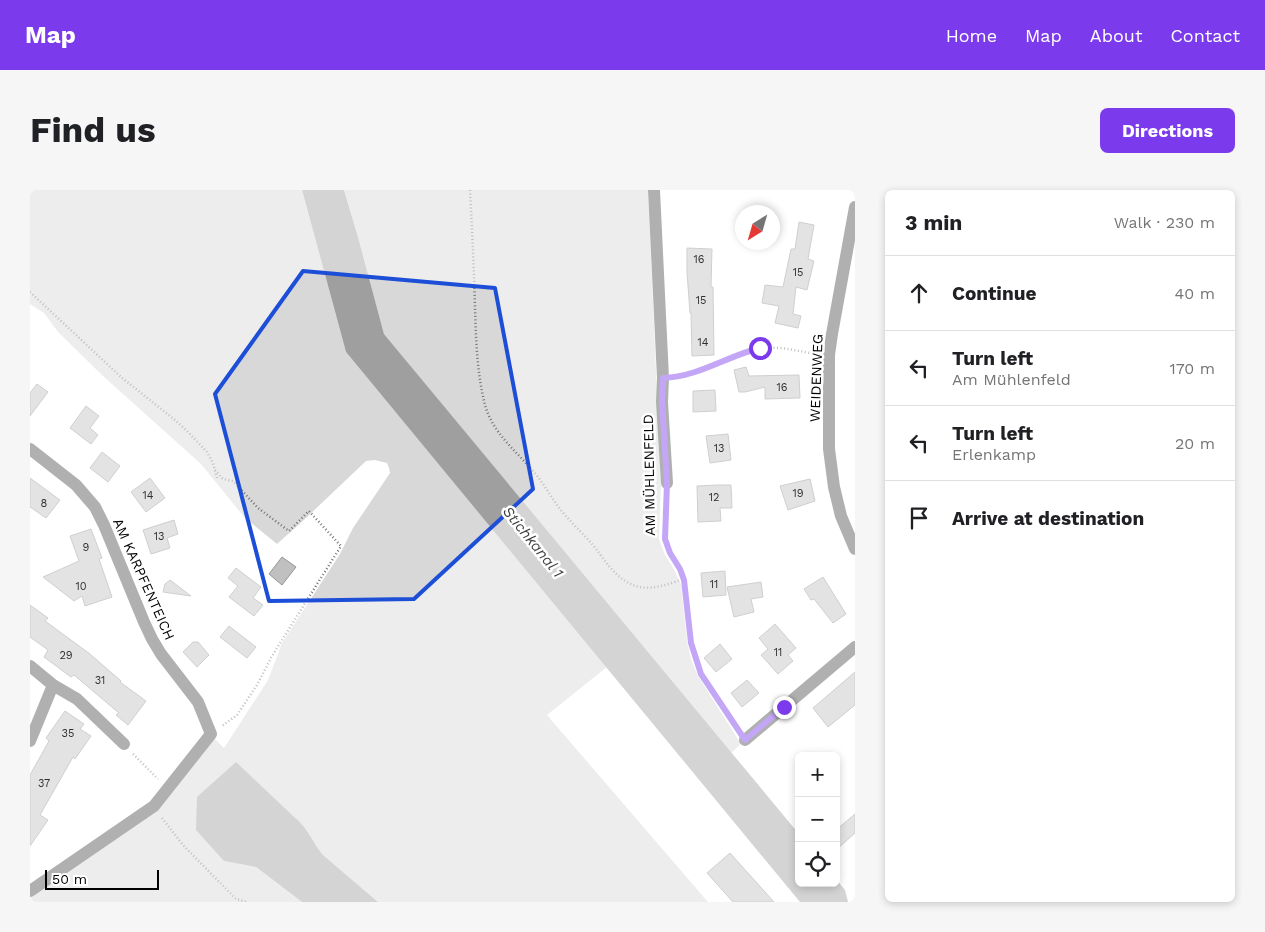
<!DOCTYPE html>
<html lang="en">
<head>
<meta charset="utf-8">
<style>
	body { margin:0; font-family:"Work Sans",sans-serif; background:#f6f6f6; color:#202124 }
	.controls { position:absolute; right:15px; bottom:15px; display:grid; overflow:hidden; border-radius:8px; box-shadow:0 2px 8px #0003 }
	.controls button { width:45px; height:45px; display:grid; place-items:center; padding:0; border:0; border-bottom:1px solid #e0e0e0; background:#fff; color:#202124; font:25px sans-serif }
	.compass { position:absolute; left:705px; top:15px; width:45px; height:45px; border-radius:50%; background:#fff; box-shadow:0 2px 8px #0003; rotate:217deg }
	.scale { position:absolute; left:15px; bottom:12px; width:114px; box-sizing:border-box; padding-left:5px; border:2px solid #000; border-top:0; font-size:14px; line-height:18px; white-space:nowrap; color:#000; -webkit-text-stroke:4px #fff; paint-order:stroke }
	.stop { position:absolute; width:15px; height:15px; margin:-11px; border:4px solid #7c3aed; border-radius:50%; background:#fff }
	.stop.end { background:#7c3aed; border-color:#fff; box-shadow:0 1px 5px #0008 }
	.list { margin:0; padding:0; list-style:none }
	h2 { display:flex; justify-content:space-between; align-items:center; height:65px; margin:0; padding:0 20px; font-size:21px }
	h2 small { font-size:16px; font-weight:400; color:#757577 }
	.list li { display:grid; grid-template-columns:32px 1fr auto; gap:15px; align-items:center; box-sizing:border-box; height:75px; padding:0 20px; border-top:1px solid #e0e0e0 }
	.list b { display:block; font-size:19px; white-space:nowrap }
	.list p { margin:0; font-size:16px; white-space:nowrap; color:#757577 }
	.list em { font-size:16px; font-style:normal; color:#757577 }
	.icon { flex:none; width:28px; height:28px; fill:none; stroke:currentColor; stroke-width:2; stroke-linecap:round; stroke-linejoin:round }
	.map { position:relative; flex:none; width:825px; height:712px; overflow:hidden; border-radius:8px }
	header { display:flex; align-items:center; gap:30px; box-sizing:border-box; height:70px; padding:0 25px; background:#7c3aed; color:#fff }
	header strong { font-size:24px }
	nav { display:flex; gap:28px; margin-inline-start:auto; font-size:18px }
	.intro { display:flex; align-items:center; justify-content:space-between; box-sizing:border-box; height:120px; padding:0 30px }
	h1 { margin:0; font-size:35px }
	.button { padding:12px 22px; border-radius:8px; background:#7c3aed; color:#fff; font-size:18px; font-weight:700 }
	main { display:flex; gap:30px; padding:0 30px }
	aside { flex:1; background:#fff; border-radius:8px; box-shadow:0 2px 8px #0003 }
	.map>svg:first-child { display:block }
	.green { fill:#d8d8d8 }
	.water { fill:#9f9f9f }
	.building { fill:#c0c0c0; stroke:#959595 }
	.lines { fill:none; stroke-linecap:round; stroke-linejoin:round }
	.path { stroke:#737373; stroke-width:2.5; stroke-dasharray:1 2.5; stroke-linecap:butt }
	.minor { stroke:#515151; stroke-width:12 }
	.route { stroke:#7c3aed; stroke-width:6 }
	.marked { fill:none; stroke:#1d4ed8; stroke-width:4; stroke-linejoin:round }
	.labels { text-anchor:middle; stroke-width:5; stroke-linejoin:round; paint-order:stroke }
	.number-label { font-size:11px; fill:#303030 }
	.street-label { font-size:14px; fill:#000; stroke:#fff }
	.water-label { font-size:15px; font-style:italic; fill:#404040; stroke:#fff }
</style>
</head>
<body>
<header>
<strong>Map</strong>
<nav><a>Home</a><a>Map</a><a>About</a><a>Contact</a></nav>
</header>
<div class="intro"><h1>Find us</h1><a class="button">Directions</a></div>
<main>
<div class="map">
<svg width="825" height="712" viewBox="0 0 825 712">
	<rect width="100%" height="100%" fill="#fff"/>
	<path class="green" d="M0,0H272L316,162L577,477L517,525L678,712H348L293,665C282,652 278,637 263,626L194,671L226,677L272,712H0V707L72,656L124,621L183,547L194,558L238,490L252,453L310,364L323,338L360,283L359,278L357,273L345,270L336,271L276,328L247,354L214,327L171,274L74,187L28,142L14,123L0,114Z
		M314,0H618L631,292L629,349L635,365L645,381L651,395L657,451L661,469L668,486L711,554L701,563L354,144L328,47Z"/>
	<path class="water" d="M272,0H314L328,47L354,144L769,644V693H806V689L815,700L818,712H770L316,162Z
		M206,572L263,626C278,637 282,652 293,665L348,712H272L226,677L194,671L166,640L167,607Z"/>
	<path class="building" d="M769,32L784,35L778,69L784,71L777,100L766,97L763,124L771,126L768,138L745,133L749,116L732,113L735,95L753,97L761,59H765Z
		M657,58L682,59L681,97H683L684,165L662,166L661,123H660L657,82Z
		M716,177L719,186L769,185L770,208L735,209V197L715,202H709L704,180Z
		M7,194L18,202L0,226V203Z
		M685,200L686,221L663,222V201Z
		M56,216L69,226L60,238L68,245L61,254L40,238Z
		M698,244L701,270L680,273L676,246Z
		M72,262L90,276L78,292L60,278Z
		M0,288L30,310L16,328L0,317Z
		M120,288L135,308L116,322L101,302Z
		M780,289L785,311L758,320L750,296Z
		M688,295H701L702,318H690L691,331L668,332L667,296Z
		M144,330L148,344L137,348L140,358L121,364L113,340Z
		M61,339L72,368L69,369L82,407L55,416L52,406L44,411L13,387L49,371L40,346Z
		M252,367L266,377L252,395L239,384Z
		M206,378L231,397L223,408L233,415L224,426L199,407L208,396L198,388Z
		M695,381L696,405L673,407L671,383Z
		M793,387L816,424L803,433L784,409L781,410L774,399Z
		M140,390L161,406L133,402L135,394Z
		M731,392L733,407L721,409L724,422L704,427L697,397Z
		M0,415L18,428L15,431L60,464L91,491L90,492L116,511L98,535L86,525L89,523L44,485L41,487L14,467L18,460L0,447Z
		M745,434L766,458L758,465L763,471L748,484L731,465L738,459L729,448Z
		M199,436L226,457L217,468L190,447Z
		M163,452H168L179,465L167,477L153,462Z
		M690,454L702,469L686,482L674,468Z
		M825,482V515L798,537L783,518Z
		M717,490L729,503L712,517L701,503Z
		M35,521L54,534L50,539L61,546L45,569L43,567L10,625L18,630L0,656V585L19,551L16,548Z
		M825,624V643L806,660V640Z
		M700,663L744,712H703L677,683Z"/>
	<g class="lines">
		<path class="path" d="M440,0C442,39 444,78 445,117C446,150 447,184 455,215C464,248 495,267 513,294C520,304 526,315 535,325C544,335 554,345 563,355C575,370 584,387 603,395C620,402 638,394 654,389
			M0,102L91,187L145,230L157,241L177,262L183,273L187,288
			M647,187C675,182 700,164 728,159C747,155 767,161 786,164
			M185,280L193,289L203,291L228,318L259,341L279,321L311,356L242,466L227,495L207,525L192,536
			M636,306L635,349L640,363L650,379L654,389L661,453L666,470L671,484L707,539
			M103,564L128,589
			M132,628L153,655L206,709L217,712"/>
		<path class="minor" d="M624,0L633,188L632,212L637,293
			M825,17L802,144L799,165V259L804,297L811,326L825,359
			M0,259L46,295L65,317L74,335L114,432L122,449L131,464L168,512L181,544L124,616L0,701
			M0,476L23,495L0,551
			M23,495L47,509L94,554
			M715,550L825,457"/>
	</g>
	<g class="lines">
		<path class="route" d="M730,158C697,166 668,187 633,188L632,212L637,293L635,349L640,363L650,379L654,390L661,453L671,484L715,550L754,517"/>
	</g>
	<path d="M0 0H825V712H0ZM273,81L465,98L503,299L384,409L239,411L185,204Z" fill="#fff" fill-opacity=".55" fill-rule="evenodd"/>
	<path class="marked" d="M273,81L465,98L503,299L384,409L239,411L185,204Z"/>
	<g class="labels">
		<g class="number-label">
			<text x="669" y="73">16</text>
			<text x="768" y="86">15</text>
			<text x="671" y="114">15</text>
			<text x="673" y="156">14</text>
			<text x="752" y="201">16</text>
			<text x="689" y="262">13</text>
			<text x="768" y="307">19</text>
			<text x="118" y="309">14</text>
			<text x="684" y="311">12</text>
			<text x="14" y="317">8</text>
			<text x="129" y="350">13</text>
			<text x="56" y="361">9</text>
			<text x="684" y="398">11</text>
			<text x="51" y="400">10</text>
			<text x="748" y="466">11</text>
			<text x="36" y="469">29</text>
			<text x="70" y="494">31</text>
			<text x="38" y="547">35</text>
			<text x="14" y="597">37</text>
		</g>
		<g class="street-label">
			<text transform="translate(786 188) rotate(-88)" y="5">WEIDENWEG</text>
			<text transform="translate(619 285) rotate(-91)" y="5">AM MÜHLENFELD</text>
			<text transform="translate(114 389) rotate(66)" y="5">AM KARPFENTEICH</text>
		</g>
		<g class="water-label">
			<text transform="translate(503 352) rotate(51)" y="5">Stichkanal 1</text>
		</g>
	</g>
</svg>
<div class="controls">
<button>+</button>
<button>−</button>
<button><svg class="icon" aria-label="locate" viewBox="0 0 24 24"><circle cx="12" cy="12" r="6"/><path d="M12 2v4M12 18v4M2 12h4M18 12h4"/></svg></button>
</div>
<svg class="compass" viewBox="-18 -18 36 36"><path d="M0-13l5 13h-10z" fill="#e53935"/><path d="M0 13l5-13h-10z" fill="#757577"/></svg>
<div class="scale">50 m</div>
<div class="stop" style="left:730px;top:158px"></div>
<div class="stop end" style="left:754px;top:517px"></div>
</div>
<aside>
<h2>3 min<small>Walk · 230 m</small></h2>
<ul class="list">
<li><svg class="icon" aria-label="ahead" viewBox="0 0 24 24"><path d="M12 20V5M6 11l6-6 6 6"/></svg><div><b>Continue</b></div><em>40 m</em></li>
<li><svg class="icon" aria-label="left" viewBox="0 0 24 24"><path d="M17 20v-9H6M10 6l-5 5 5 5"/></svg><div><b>Turn left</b><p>Am Mühlenfeld</p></div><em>170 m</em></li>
<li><svg class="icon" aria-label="left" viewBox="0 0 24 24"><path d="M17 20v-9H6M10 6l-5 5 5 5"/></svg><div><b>Turn left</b><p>Erlenkamp</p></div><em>20 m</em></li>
<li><svg class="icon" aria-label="arrive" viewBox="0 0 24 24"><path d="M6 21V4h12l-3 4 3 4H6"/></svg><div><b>Arrive at destination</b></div></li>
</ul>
</aside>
</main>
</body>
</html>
